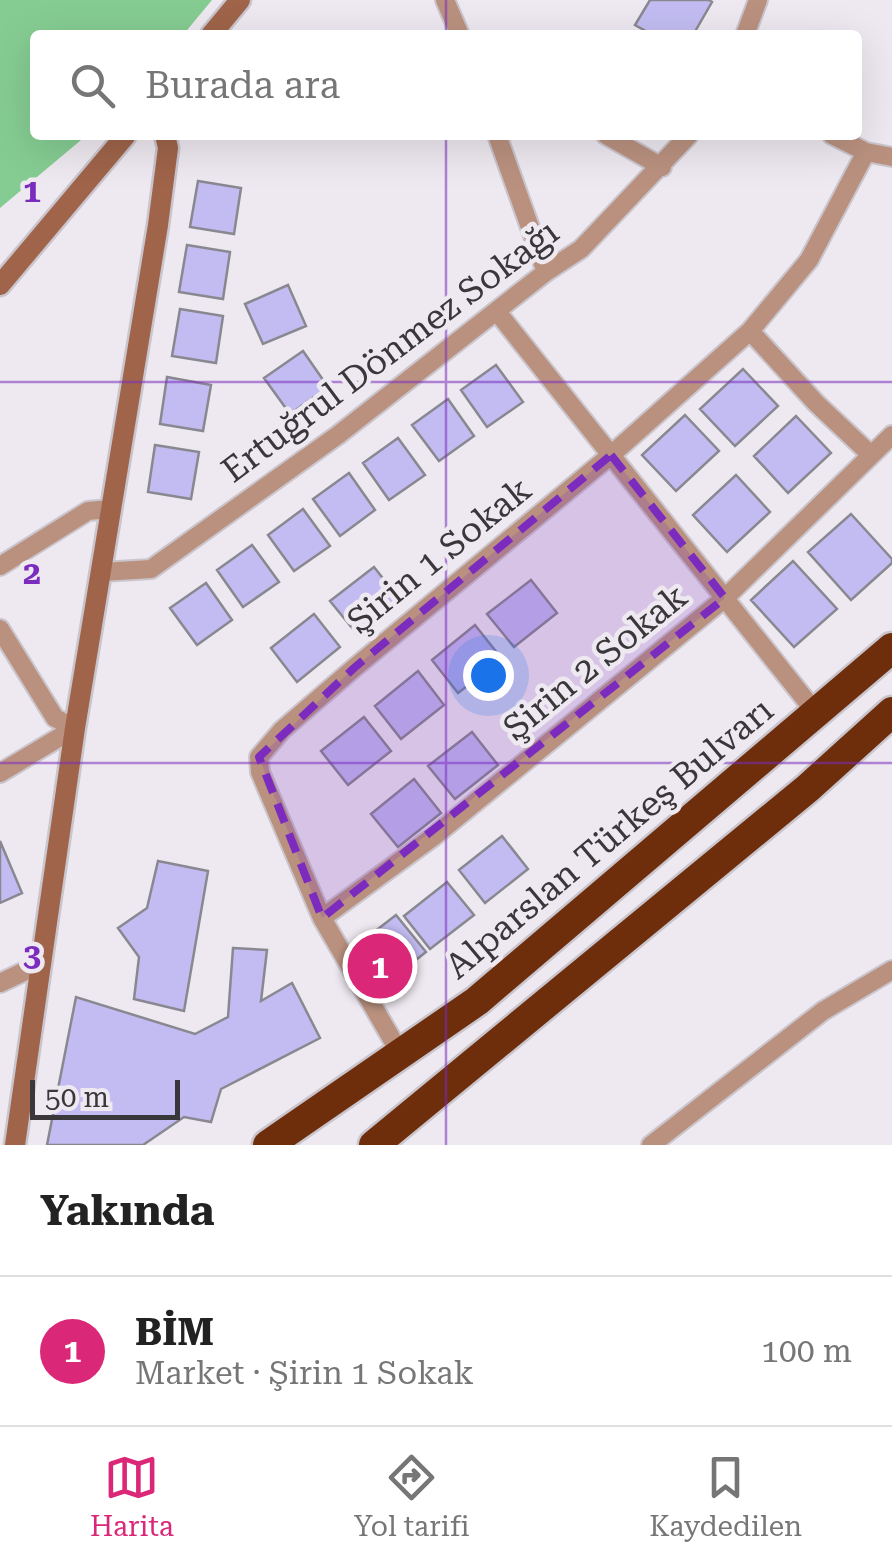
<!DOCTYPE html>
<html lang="tr">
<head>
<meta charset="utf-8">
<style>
	body { margin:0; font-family:"Roboto Serif",serif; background:#f6f6f6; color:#222 }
	.scale { position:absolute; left:30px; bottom:25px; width:150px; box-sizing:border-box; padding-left:10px; border:5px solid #39373a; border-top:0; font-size:28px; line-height:35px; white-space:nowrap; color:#39373a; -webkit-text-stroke:8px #eee9f0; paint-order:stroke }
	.you { position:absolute; left:488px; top:675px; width:35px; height:35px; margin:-25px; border:8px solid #fff; border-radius:50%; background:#1a73e8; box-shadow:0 0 0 15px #1a73e833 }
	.badge { display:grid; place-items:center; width:65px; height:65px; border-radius:50%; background:#db2777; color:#fff; font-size:32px; font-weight:700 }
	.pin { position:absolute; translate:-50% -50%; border:5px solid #fff; box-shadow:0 2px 10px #0006 }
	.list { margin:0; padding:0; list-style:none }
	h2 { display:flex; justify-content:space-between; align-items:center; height:130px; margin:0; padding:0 40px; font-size:42px }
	h2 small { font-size:32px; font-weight:400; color:#767676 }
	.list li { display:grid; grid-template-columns:65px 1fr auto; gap:30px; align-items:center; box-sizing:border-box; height:150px; padding:0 40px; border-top:2px solid #e0e0e0 }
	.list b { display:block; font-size:38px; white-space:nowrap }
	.list p { margin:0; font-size:32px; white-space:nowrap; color:#767676 }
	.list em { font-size:32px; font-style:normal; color:#767676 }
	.icon { flex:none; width:55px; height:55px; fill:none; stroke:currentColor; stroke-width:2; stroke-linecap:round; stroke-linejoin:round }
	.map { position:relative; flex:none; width:892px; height:1145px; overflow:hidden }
	.search { position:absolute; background:#fff; box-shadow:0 10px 40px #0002; left:30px; right:30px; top:30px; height:110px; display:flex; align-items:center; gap:25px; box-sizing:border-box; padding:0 35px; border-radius:10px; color:#767676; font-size:38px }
	.sheet { height:280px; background:#fff }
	nav { display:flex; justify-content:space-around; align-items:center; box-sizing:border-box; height:140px; border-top:2px solid #e0e0e0; background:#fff; font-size:28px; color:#767676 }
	nav a { display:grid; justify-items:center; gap:5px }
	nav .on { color:#db2777 }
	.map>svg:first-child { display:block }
	.green { fill:#85cc92 }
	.building { fill:#c2bcf2; stroke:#898890; stroke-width:2.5 }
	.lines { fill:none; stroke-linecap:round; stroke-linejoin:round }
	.street-casing { stroke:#cac5cc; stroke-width:22 }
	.secondary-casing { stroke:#cac5cc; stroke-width:25 }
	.highway-casing { stroke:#cac5cc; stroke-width:35 }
	.street { stroke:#ba917f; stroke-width:18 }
	.secondary { stroke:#9f644a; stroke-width:20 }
	.highway { stroke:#6e2e0c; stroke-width:30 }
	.marked { fill:#7b2cbf; fill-opacity:0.2; stroke:#7b2cbf; stroke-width:8; stroke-dasharray:20 12; stroke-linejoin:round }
	.grid { fill:none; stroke:#7b2cbf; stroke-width:2.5; stroke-opacity:0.55 }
	.labels { text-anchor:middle; stroke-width:9; stroke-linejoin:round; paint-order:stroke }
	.street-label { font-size:35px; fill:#39373a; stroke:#eee9f0 }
	.grid-label { font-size:32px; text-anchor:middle; font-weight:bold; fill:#7b2cbf; stroke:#eee9f0; stroke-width:9; stroke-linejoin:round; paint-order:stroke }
</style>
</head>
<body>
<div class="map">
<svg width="892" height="1145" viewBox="0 0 892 1145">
	<rect width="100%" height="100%" fill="#eee9f0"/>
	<path class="green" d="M0,0H212L183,35H35V135H87L0,208Z"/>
	<path class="building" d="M650,0H709L712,2L693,35H653L635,25Z
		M198,181L241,188L234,234L190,227Z
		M187,245L230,252L223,299L179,292Z
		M288,285L306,326L263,344L245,304Z
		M180,309L223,316L216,363L172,356Z
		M303,351L328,387L290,414L264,378Z
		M496,365L523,402L487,427L461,390Z
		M743,369L778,406L735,446L700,409Z
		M167,377L211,385L203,431L160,424Z
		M448,399L474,436L439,461L412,425Z
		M685,415L719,451L676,491L642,455Z
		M796,416L831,453L788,493L754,456Z
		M398,438L425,475L389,500L363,463Z
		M155,445L199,452L191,499L148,492Z
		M349,473L375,510L340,536L313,499Z
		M736,475L770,512L727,552L693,515Z
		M303,509L330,546L294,571L268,535Z
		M851,514L892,559V563L851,600L808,552Z
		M252,545L279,582L243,607L217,570Z
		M793,561L837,609L794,647L751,600Z
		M374,567L400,600L357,634L330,601Z
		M531,580L557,613L514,647L487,614Z
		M206,583L232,620L197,645L170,608Z
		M314,614L340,647L297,682L271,648Z
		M475,625L502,659L458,693L432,660Z
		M418,671L444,705L401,739L375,706Z
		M364,717L391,751L348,785L321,751Z
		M472,732L498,765L455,799L428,766Z
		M414,779L441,813L398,847L371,814Z
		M502,836L528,869L485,903L459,870Z
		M0,841L22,893L0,903Z
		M158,861L208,871L184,1011L134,999L139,957L118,928L147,908Z
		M447,882L474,915L430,949L404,916Z
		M396,915L426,952L381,987L351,950Z
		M233,948L267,950L261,1001L292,983L320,1038L221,1089L211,1122L184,1117L143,1145H47L76,997L195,1034L228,1017Z"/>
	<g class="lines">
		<defs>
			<path id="street" d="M445,0L460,35
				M745,35L758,0
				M497,135L546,272
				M606,135L662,167
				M832,135L866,152L892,157
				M498,313L816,713
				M750,331L816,403L870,454
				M0,566L88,511L110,509
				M102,572L151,569L338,435L546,272L581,249L689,135
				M0,629L55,718L75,728
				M0,773L75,728
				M322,918L433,837L725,598L892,435
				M0,983L42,963
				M400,1053L322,918L260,772L259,757L282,730L354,668L611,455L750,331L809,260L866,152
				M651,1145L823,1011L892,970"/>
			<path id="secondary" d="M211,35L240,0
				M0,285L126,135
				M15,1145L75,728L158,225L168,148L165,135"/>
			<path id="highway" d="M268,1145L477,1001L892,648
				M374,1145L808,788L892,712"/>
		</defs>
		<use href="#street" class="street-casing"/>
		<use href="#secondary" class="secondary-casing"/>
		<use href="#highway" class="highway-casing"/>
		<use href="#street" class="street"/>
		<use href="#secondary" class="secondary"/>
		<use href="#highway" class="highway"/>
	</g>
	<path class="marked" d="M611,455L725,598L322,918L259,757L354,668Z"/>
	<path class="grid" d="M446,0V35M446,135V1145M0,382H892M0,763H892"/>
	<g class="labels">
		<g class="street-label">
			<text transform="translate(390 351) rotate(-37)" y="12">Ertuğrul Dönmez Sokağı</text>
			<text transform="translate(439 555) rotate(-39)" y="12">Şirin 1 Sokak</text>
			<text transform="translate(595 662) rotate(-39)" y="12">Şirin 2 Sokak</text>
			<text transform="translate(609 838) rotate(-40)" y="12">Alparslan Türkeş Bulvarı</text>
		</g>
	</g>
	<g class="grid-label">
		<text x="32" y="202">1</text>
		<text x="32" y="584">2</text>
		<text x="32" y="966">3</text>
	</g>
</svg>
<div class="scale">50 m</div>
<div class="you"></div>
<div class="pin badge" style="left:380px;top:966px">1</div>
<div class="search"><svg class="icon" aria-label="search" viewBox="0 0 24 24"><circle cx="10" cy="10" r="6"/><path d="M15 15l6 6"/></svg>Burada ara</div>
</div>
<section class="sheet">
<h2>Yakında<small></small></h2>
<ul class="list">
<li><span class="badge">1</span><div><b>BİM</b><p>Market · Şirin 1 Sokak</p></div><em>100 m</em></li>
</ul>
</section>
<nav>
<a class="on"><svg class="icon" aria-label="map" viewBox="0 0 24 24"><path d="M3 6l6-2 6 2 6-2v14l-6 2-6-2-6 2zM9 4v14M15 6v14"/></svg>Harita</a>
<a><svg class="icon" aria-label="directions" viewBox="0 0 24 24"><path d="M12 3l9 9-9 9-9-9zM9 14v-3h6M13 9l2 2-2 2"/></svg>Yol tarifi</a>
<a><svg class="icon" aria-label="saved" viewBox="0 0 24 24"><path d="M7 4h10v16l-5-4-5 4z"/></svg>Kaydedilen</a>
</nav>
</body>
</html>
